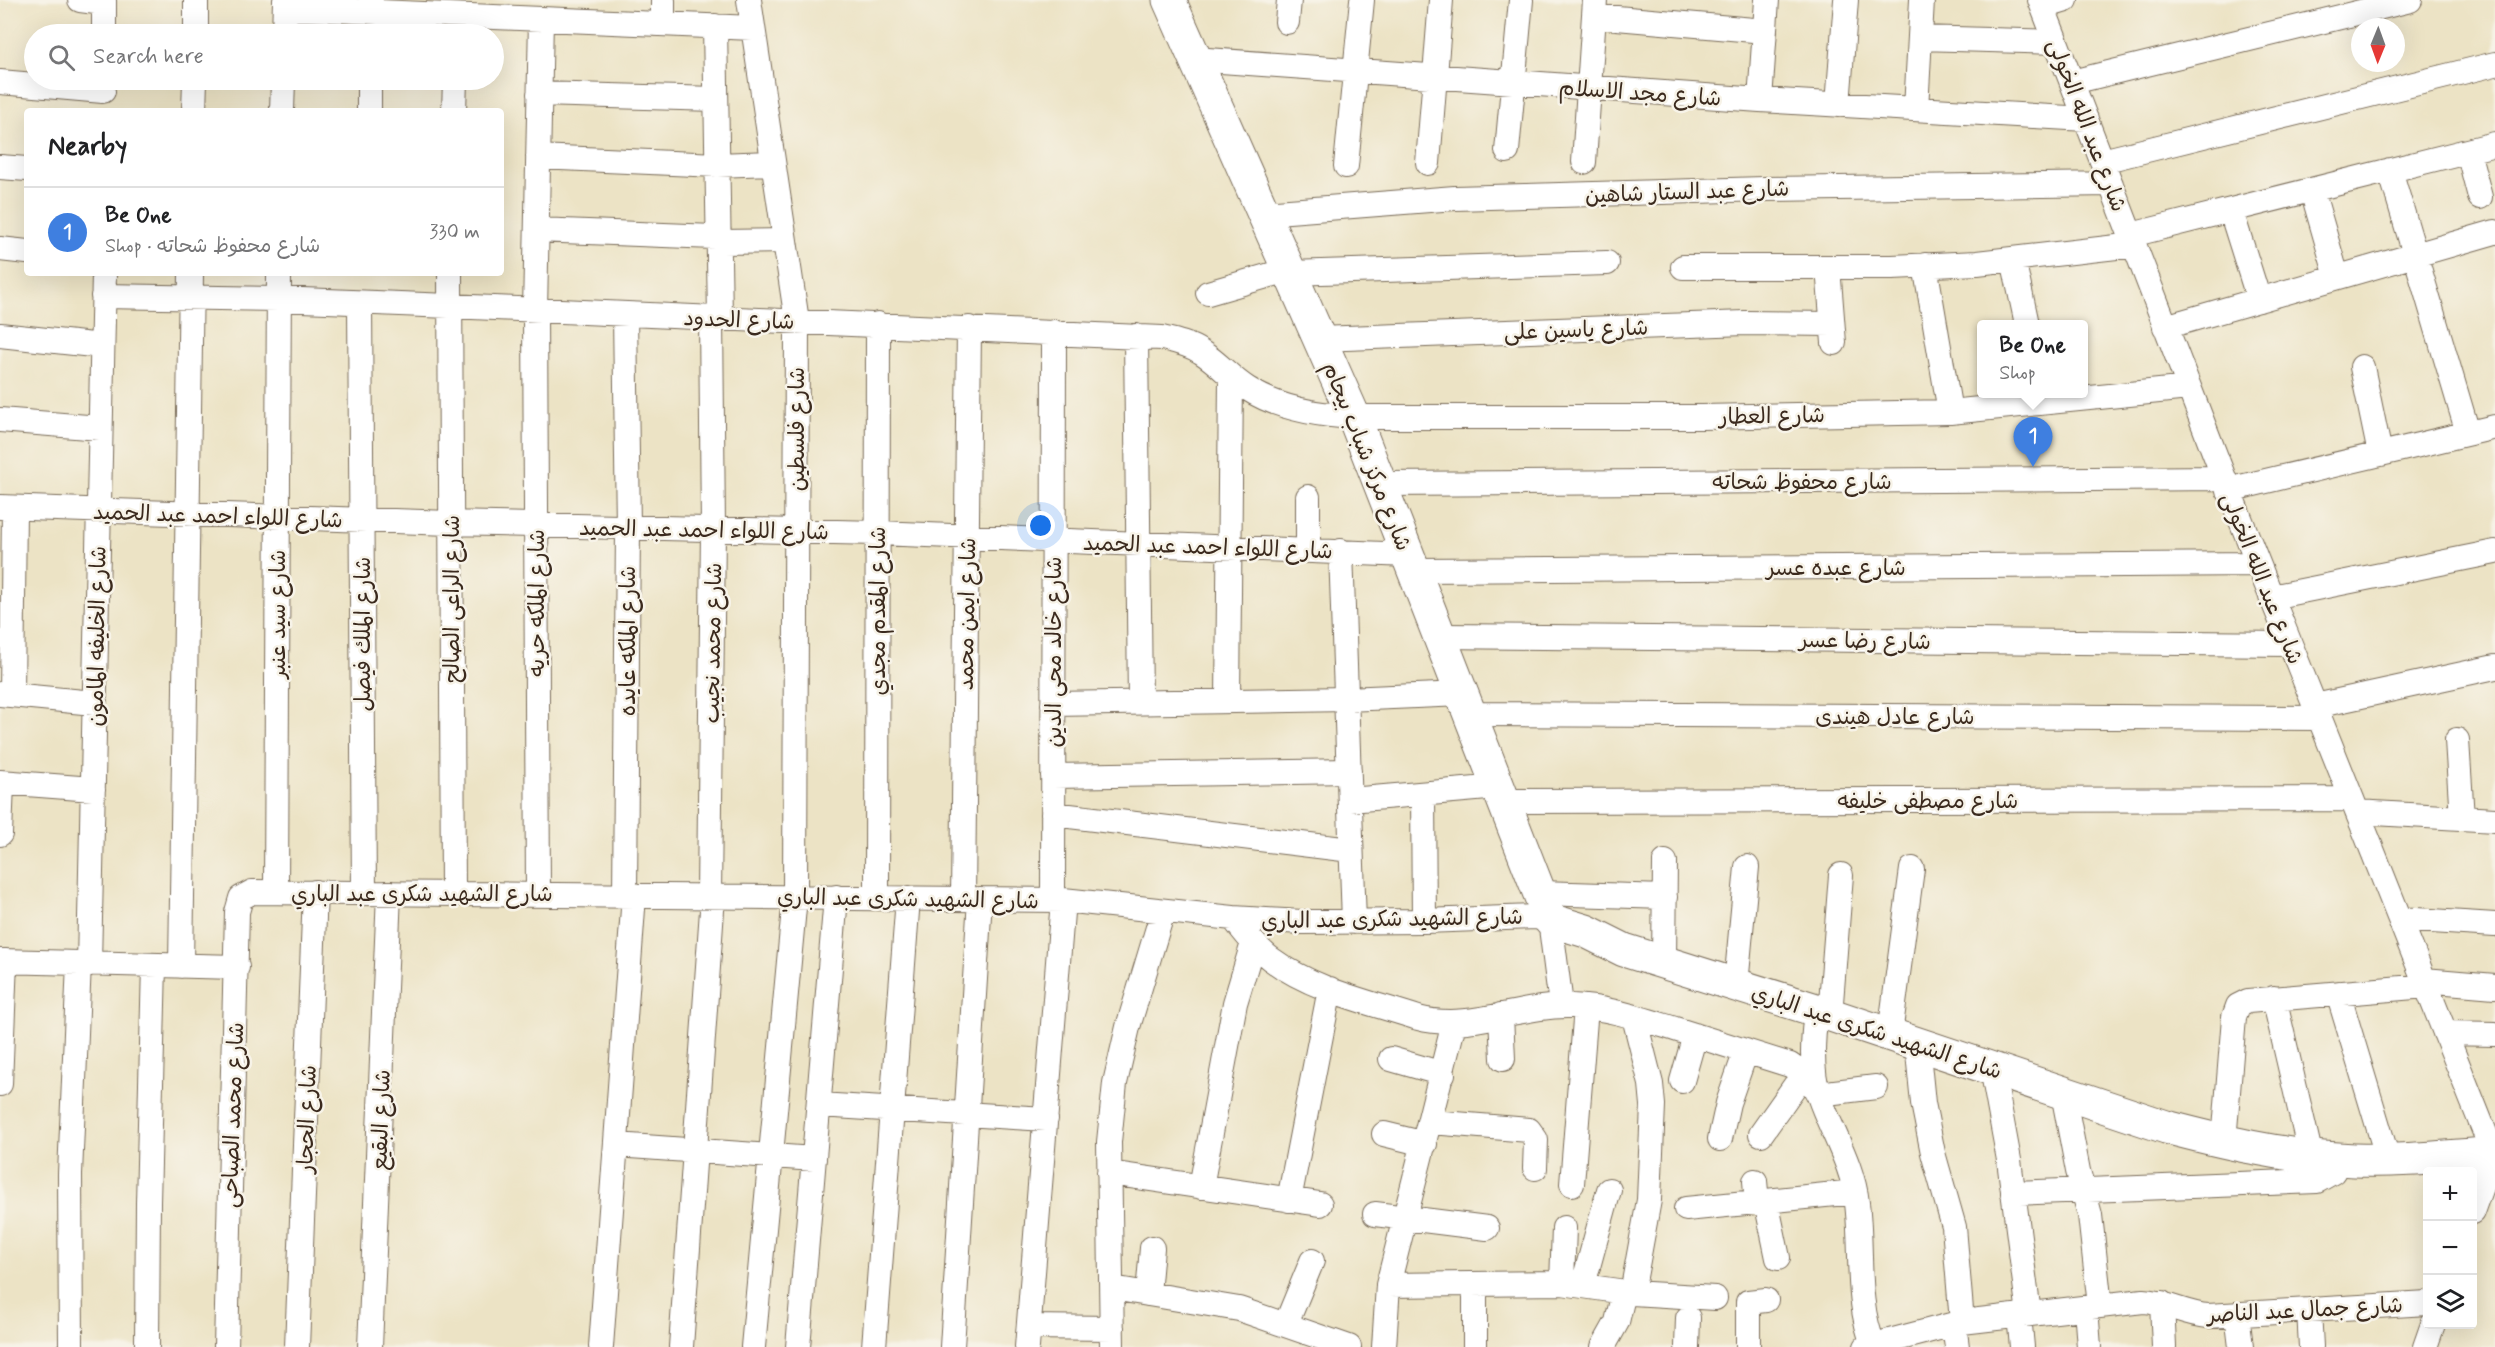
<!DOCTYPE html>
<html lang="en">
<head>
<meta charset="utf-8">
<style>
	body { margin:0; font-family:Mynerve,"Playpen Sans Arabic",sans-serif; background:#f6f6f6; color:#202124 }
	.controls { position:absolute; right:18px; bottom:18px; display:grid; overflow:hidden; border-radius:6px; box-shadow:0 6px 24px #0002 }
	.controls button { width:54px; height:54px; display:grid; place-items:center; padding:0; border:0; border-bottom:2px solid #e0e0e0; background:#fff; color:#202124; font:30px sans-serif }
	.compass { position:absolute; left:2351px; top:18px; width:54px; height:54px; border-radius:50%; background:#fff; box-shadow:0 6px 24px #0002; rotate:181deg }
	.you { position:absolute; left:1041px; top:526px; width:21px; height:21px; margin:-15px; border:4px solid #fff; border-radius:50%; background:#1a73e8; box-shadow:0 0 0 9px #1a73e833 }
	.badge { display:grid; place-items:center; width:39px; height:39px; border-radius:50%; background:#1f6fb2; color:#fff; font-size:20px; font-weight:700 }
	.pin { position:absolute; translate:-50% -50px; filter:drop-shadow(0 2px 3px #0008) }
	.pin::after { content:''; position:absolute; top:32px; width:21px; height:18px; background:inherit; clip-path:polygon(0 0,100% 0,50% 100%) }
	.popup { position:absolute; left:1977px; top:320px; width:111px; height:78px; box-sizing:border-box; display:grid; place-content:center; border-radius:6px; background:#fff; filter:drop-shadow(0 2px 4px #0005); font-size:20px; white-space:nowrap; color:#757577 }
	.popup b { font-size:22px; color:#202124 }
	.popup::after { content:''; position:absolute; left:50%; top:100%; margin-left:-12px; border:12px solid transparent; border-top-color:#fff }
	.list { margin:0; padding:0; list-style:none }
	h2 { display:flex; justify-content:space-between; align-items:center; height:78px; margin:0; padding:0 24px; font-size:26px }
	h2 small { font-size:20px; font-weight:400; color:#757577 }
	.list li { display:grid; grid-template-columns:39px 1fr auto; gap:18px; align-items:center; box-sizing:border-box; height:90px; padding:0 24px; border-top:2px solid #e0e0e0 }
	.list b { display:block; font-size:22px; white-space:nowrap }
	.list p { margin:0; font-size:20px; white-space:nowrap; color:#757577 }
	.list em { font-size:20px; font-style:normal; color:#757577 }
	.icon { flex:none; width:33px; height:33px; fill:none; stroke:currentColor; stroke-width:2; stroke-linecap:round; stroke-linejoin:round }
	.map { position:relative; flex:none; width:2495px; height:1347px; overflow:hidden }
	.search { position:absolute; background:#fff; box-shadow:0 6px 24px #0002; left:24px; top:24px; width:480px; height:66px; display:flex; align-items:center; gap:15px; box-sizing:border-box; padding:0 21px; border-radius:33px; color:#757577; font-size:22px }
	.panel { position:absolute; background:#fff; box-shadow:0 6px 24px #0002; left:24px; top:108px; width:480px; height:168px; border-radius:6px }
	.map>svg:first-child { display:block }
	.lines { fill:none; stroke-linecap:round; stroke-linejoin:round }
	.street-casing { stroke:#796b58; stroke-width:26 }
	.secondary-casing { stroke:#796b58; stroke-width:35 }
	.street { stroke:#fff; stroke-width:24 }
	.secondary { stroke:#fff; stroke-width:33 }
	.labels { text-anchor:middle; stroke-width:5; stroke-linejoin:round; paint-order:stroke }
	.street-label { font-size:22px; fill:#3b2a1e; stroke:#f7f3e8 }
</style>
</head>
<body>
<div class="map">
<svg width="2495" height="1347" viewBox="0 0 2495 1347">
	<rect width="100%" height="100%" fill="#f7f3e8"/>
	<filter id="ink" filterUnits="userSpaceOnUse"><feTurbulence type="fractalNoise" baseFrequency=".0167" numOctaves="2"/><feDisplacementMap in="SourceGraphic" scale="12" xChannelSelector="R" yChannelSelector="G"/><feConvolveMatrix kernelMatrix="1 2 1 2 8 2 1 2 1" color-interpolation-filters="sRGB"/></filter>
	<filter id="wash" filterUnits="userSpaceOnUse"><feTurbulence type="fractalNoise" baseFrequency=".008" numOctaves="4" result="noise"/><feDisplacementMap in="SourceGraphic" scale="24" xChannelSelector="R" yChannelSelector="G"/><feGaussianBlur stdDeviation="1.35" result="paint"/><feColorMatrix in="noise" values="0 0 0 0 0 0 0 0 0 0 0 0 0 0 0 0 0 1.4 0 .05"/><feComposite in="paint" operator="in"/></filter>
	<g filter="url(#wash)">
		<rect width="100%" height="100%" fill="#ece3c5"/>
	</g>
	<g filter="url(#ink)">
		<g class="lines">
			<defs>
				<path id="street" d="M80,0L104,3
					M663,0V24
					M749,0L797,321L795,897L753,1347
					M2040,0L2224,478L2493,1153L2472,1212
					M2043,7L2066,0
					M285,8L753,28
					M1594,16L1765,31
					M1287,22L1289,0
					M715,26L720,318
					M104,34V0
					M196,34V0
					M284,34L285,0
					M370,34L371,0
					M1920,38L2056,42
					M1194,59L1760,100L2086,119
					M0,82L103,91
					M2072,82L2410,0
					M539,94L716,99
					M1760,100L1767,0
					M1838,105L1846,0
					M1916,109L1922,0
					M194,111L195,80
					M282,111L283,80
					M369,111V80
					M454,111L455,80
					M1507,151L1521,0
					M2468,151L2480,197
					M538,157L717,165L773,163
					M2102,161L2495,64
					M1584,162L1595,0
					M1428,163L1441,0
					M1346,166L1362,0
					M0,167L27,169
					M2390,170L2468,433
					M2312,190L2337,277
					M2231,211L2259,300
					M1263,213L1455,198L1764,189L2111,184
					M537,230L714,237L722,242L785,241
					M2131,235L2495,144
					M0,249L27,252
					M2013,259L2027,324
					M1925,265L1950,412
					M1683,267H1892L1977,263L2134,245
					M1828,267L1834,343
					M450,273L453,893
					M1290,273L1607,263
					M1208,293L1288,270
					M103,296L278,299L449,306L1162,338C1175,341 1189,344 1201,352C1218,362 1231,379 1248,389C1279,409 1318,415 1354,417H1702L1950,412L2189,388
					M360,303L364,892
					M2165,327L2495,232
					M0,335L102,346
					M1136,336L1140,702
					M1319,339L1745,323L1832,324
					M2362,367L2380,454
					M0,420L100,428
					M1380,484L2224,478
					M2228,490L2495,427
					M0,507L450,523L878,533L1408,555
					M1308,550V497
					M1341,551L1354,922
					M1414,570L2258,564
					M2271,597L2495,552
					M1440,636L2290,644
					M0,694L94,703
					M12,695L14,508
					M1228,701L1231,378
					M1053,704L1346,699L1462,694
					M2315,706L2495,667
					M1470,714L2320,718
					M2457,740L2462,818
					M1053,776L1349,771
					M0,782L93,789
					M1423,794L1424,921
					M1350,800L1499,787
					M1504,801L2352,799
					M2357,812L2495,820
					M1053,814L1351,850
					M0,834L2,783
					M276,892L279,273
					M1540,893L1665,897
					M538,894L535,311L541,19
					M625,895L628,527L625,315
					M709,896L713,529L711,317
					M877,898L878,324
					M963,899L969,328
					M1053,900L1054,332
					M1233,918C1245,933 1256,948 1271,959C1313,990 1369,1002 1418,1018C1470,1032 1520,1004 1572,1006C1607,1007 1642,1019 1675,1029C1714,1041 1752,1053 1790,1065L1810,1079L1818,1094L1876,1087
					M2400,919L2495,925
					M0,961L237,967
					M1664,963L1665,862
					M89,964L104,273
					M181,966L191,273
					M2424,980L2495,986
					M1736,985L1747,867
					M2338,993L2388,1159
					M2274,998L2311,1157
					M1816,1010C1813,1037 1810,1069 1819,1096C1831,1131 1853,1165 1857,1203C1863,1252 1855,1300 1874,1347
					M1501,1015L1503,1059
					M1830,1015L1841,875
					M2445,1033L2495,1034
					M1890,1034L1912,869
					M1917,1043L1923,1103L1933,1153L1954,1227L1962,1322
					M1391,1059L1443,1074
					M1992,1068L2009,1160L2029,1314
					M1682,1081L1695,1035
					M0,1084L5,961
					M2063,1093L2078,1171L2090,1215L2100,1306
					M819,1105L1046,1119
					M1431,1122L1529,1130L1536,1140L1535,1168
					M1384,1134L1425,1144
					M1761,1134L1804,1073
					M1720,1139L1728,1103L1746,1051
					M2224,1142L2234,1017L2238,1006L2248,1001L2426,986
					M616,1145L814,1159
					M1109,1173L1320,1204
					M1755,1181L1757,1202
					M1572,1184L1586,1007
					M1201,1187L1235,1003L1253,943
					M2013,1193L2317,1181L2333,1172L2340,1160
					M1289,1200L1330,989
					M1766,1201L1778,1258
					M1686,1209L1855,1192
					M1375,1214L1487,1228
					M1562,1283L1564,1228
					M1388,1285L1562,1283L1632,1293L1715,1298
					M1583,1285L1609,1190
					M1112,1288L1239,1309L1349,1347
					M1632,1293L1649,1200L1653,1105L1651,1084L1634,1017
					M1148,1294L1152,1248
					M2162,1303L2164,1347
					M2086,1308L2089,1347
					M2309,1310L2311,1347
					M2237,1314L2241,1347
					M2019,1315L2022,1347
					M1286,1324L1312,1261
					M1954,1324L1957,1347
					M1029,1327L1112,1328
					M71,1347L70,1174L79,963
					M147,1347L148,1203L154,965
					M226,1347L237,912L241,898L252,892L1063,900L1233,918L1302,922L1424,921L1535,917L1550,920L1561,1005
					M297,1347L315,892
					M370,1347L389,893
					M601,1347L634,895
					M681,1347L713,896
					M798,1347L836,897
					M874,1347L908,898
					M952,1347L980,899
					M1027,1347L1063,900
					M1112,1347L1109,1142L1115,1083L1128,1027L1163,911
					M1384,1347L1388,1285L1454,1023
					M1475,1347V1284
					M1603,1347L1617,1322L1624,1292
					M1687,1347L1688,1318
					M1748,1347V1302L1766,1300
					M1866,1347L1962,1322L2143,1301C2166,1302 2185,1314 2208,1316L2428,1303
					M2425,1347L2433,1324"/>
				<path id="secondary" d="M1169,0L1354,417L1550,920L1586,931L1624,950L1816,1010L2166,1127C2223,1142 2279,1155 2338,1159C2386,1163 2447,1157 2495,1153"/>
			</defs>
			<use href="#street" class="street-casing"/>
			<use href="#secondary" class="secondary-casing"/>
			<use href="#street" class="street"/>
			<use href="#secondary" class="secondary"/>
		</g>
	</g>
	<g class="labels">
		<g class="street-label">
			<text transform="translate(1640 92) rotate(4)" y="8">شارع مجد الاسلام</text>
			<text transform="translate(2088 125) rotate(69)" y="8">شارع عبد الله الخولى</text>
			<text transform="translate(1687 191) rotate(-2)" y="8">شارع عبد الستار شاهين</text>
			<text transform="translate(739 319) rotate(2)" y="8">شارع الحدود</text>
			<text transform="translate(1576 329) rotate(-2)" y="8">شارع ياسين على</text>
			<text transform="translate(1772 415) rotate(-1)" y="8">شارع العطار</text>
			<text transform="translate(796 429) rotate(-90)" y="8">شارع فلسطين</text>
			<text transform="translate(1368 456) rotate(68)" y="8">شارع مركز شباب بيجام</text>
			<text x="1802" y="489">شارع محفوظ شحاته</text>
			<text transform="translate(218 515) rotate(2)" y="8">شارع اللواء احمد عبد الحميد</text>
			<text transform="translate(704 529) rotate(1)" y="8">شارع اللواء احمد عبد الحميد</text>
			<text transform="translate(1208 546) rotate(2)" y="8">شارع اللواء احمد عبد الحميد</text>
			<text x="1836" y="575">شارع عبده عسر</text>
			<text transform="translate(2263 578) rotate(68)" y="8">شارع عبد الله الخولى</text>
			<text transform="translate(451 599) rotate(-90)" y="8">شارع الراعى الصالح</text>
			<text transform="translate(536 603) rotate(-90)" y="8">شارع الملكه حريه</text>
			<text transform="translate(877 611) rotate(-90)" y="8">شارع المقدم مجدي</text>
			<text transform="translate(277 614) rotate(-90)" y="8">شارع سيد عنبر</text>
			<text transform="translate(966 614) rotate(-89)" y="8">شارع ايمن محمد</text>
			<text transform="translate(362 634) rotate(-90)" y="8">شارع الملك فيصل</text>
			<text transform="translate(96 636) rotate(-89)" y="8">شارع الخليفه المامون</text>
			<text transform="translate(1865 640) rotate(1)" y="8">شارع رضا عسر</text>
			<text transform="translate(627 641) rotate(-90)" y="8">شارع الملكه عايده</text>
			<text transform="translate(712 643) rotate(-89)" y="8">شارع محمد نجيب</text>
			<text transform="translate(1053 652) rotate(-90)" y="8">شارع خالد محى الدين</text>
			<text x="1895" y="724">شارع عادل هيندى</text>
			<text x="1928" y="808">شارع مصطفى خليفه</text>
			<text x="422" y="901">شارع الشهيد شكرى عبد الباري</text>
			<text transform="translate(908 898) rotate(1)" y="8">شارع الشهيد شكرى عبد الباري</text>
			<text transform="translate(1392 918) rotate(-1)" y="8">شارع الشهيد شكرى عبد الباري</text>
			<text transform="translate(1877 1031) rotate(18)" y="8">شارع الشهيد شكرى عبد الباري</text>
			<text transform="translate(232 1115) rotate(-88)" y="8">شارع محمد الصباحى</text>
			<text transform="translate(306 1119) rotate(-88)" y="8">شارع الحجار</text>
			<text transform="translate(380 1120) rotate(-88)" y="8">شارع البقيع</text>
			<text transform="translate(2305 1309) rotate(-3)" y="8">شارع جمال عبد الناصر</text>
		</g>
	</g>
</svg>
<div class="controls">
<button>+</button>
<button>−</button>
<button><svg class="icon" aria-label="layers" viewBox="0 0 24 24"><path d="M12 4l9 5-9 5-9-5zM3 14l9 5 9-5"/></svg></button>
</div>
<svg class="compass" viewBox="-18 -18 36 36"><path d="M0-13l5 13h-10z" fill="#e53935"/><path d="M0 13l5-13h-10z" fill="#757577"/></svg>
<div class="you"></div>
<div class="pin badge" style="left:2033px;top:467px;background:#3f7fe0">1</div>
<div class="popup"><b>Be One</b>Shop</div>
<div class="search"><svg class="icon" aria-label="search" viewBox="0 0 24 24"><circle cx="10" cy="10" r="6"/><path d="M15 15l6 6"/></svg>Search here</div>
<section class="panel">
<h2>Nearby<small></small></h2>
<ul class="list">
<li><span class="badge" style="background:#3f7fe0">1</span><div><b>Be One</b><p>Shop · شارع محفوظ شحاته</p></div><em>330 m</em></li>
</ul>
</section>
</div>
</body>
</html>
